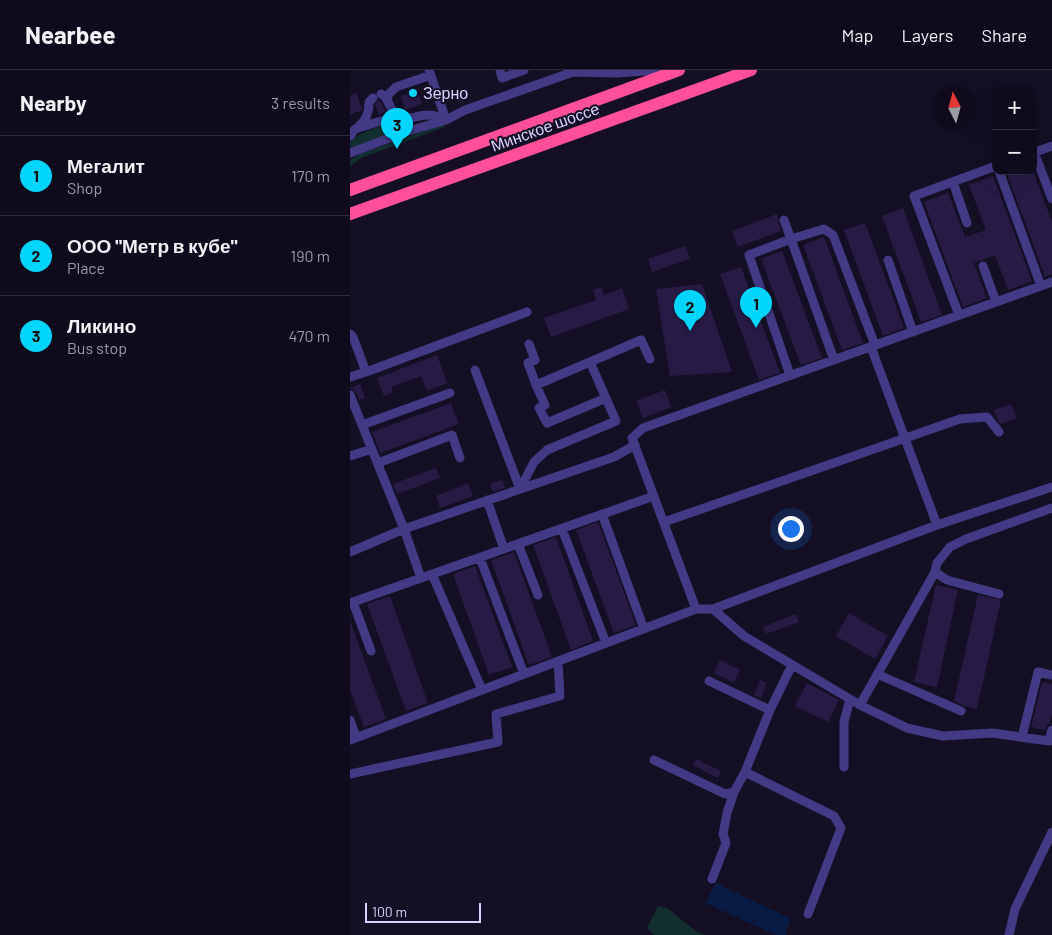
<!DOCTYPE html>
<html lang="en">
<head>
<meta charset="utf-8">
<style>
	body { margin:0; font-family:Barlow,sans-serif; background:#1d1929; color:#f1f3f6 }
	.controls { position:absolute; right:15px; top:15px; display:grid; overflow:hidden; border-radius:10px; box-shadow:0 5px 20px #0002 }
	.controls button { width:45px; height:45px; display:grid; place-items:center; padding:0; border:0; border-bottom:1px solid #2f2b3b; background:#0f0b1c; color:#f1f3f6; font:25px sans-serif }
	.compass { position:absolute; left:582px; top:15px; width:45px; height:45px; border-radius:50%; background:#0f0b1c; box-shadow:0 5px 20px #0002; rotate:354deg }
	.scale { position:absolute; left:15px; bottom:12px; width:116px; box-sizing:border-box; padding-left:5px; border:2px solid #dbd3ff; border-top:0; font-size:14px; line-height:18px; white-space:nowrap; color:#dbd3ff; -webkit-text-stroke:4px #140f25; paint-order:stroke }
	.you { position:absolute; left:440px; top:458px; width:18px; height:18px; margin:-12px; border:4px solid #fff; border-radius:50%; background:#1a73e8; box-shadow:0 0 0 8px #1a73e833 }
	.badge { display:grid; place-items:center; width:32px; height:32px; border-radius:50%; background:#01d4fd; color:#111; font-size:16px; font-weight:700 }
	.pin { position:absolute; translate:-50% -41px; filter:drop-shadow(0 1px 2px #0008) }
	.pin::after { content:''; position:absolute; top:26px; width:18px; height:15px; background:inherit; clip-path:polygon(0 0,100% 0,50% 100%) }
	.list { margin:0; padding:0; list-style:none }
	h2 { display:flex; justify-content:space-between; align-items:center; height:65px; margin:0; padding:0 20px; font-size:21px }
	h2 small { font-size:16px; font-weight:400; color:#9b9ba3 }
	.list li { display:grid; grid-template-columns:32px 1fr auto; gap:15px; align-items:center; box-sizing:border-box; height:80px; padding:0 20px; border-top:1px solid #2f2b3b }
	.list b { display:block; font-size:19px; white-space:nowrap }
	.list p { margin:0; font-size:16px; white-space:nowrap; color:#9b9ba3 }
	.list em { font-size:16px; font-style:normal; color:#9b9ba3 }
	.map { position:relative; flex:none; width:702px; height:865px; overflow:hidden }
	header { display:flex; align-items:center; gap:30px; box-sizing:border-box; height:70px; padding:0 25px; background:#0f0b1c; border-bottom:1px solid #2f2b3b }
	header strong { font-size:24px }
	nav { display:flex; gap:28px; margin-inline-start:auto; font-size:18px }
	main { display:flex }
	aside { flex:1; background:#0f0b1c }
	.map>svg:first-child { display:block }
	.green { fill:#122e2f }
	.water { fill:#0a1b43 }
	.building { fill:#271b46 }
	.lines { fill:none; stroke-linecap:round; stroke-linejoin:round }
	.minor { stroke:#423a84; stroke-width:9 }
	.highway { stroke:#fe4f98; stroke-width:12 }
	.poi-dot { fill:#01d4fd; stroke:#140f25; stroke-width:2 }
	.labels { text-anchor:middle; stroke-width:4; stroke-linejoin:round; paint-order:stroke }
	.poi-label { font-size:16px; fill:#dbd3ff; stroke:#140f25; text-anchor:start }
	.street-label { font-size:16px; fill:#dbd3ff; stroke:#140f25 }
</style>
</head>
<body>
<header>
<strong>Nearbee</strong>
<nav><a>Map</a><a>Layers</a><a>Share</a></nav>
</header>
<main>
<aside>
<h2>Nearby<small>3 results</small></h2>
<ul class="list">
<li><span class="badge">1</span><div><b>Мегалит</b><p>Shop</p></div><em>170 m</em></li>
<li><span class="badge">2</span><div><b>ООО &quot;Метр в кубе&quot;</b><p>Place</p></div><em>190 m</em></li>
<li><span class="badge">3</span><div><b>Ликино</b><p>Bus stop</p></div><em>470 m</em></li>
</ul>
</aside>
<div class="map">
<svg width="702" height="865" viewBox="0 0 702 865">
	<rect width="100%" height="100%" fill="#140f25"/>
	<path class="green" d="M48,53L50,55L51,58L48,62L0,80V71C13,60 31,56 48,53Z
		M94,54L95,57L11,88L0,97V90L10,84Z
		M308,836L317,838L346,861L356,865H304L297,858Z"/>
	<path class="water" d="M366,813L441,849L435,865H426L355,833Z"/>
	<path class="building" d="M67,20L72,34L55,40L51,26Z
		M6,23L12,38V40L0,45V26Z
		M29,30L31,32L36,42L29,45L25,34Z
		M656,101H683L702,152V204L695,207Z
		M643,106L682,211L658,220L645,185L624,193L637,228L613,237L574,132L598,123L615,167L636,160L619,115Z
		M553,138L592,245L571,252L532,146Z
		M427,144L431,161L388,177L382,161Z
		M515,153L554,258L533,266L494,160Z
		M474,167L513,273L492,280L453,175Z
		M335,176L340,189L302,202L298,189Z
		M432,181L472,288L451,295L411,189Z
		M391,197L430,303L409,310L370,204Z
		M352,214L382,302L320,306L306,219Z
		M251,217L254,225L272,218L279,239L201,267L194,248L246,230L243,220Z
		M87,285L97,313L77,321L71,306L41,317L43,323L34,326L27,308Z
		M10,314L15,328L9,330L6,322L0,318Z
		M315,320L321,337L293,348L286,331Z
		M101,333L109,354L30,383L22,362Z
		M661,334L667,348L650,354L648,351L644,340Z
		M86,398L90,408L47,424L43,414Z
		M152,410L155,418L143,422L140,414Z
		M118,413L123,426L90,438L86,426Z
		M248,452L286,555L264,563L226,460Z
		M206,467L243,571L221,580L183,475Z
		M164,482L202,587L179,595L141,490Z
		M125,496L162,597L139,605L103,504Z
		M586,515L608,520L587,617L564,612Z
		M628,525L651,530L627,639L615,636L604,631Z
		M40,526L78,633L56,641L17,534Z
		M499,543L538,566L525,589L486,566Z
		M446,544L449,552L416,564L413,557Z
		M0,551L36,649L14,657L0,620Z
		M370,590L390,600L384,613L364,603Z
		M410,610L417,613L411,628L404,625Z
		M692,612L702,614V644L699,654L697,656L696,660L681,657Z
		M457,613L489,630L478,652L445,636Z
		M346,689L371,701L368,708L343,695Z"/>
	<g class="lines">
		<path class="minor" d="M79,0L96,50
			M150,0L152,8L174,0
			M31,24C41,28 38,43 50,47C60,51 67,45 77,45C84,45 90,47 96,50
			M36,27L46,17L81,5
			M8,57C16,51 19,43 19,32L23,28
			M0,66L5,59L47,46
			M684,82L702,129
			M0,83L55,62L96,50L115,40L223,2L266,3L311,0
			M683,83L702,76
			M649,101L691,216
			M603,112L617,153
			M434,150L441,169L474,159L483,165L525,275
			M538,190L563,262
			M633,196L646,232
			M609,245L564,126L646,96
			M0,264L3,267L16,302L177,242
			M521,277L587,455L702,417
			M240,292L291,270L300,289
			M125,300L170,419
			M440,305L399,185L441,169L484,290
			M0,307L16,302
			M186,315L195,335L189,338L197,353L256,328
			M0,325L54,459L71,508
			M12,355L100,323
			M0,386L22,379
			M28,393L102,365L110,388
			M170,419L184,392L197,380L266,351L240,292L186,315L178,293L185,290L179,274
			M137,430L154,479
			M252,444L294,559
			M314,452L610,349L637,347L649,362
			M212,459L256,573
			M168,474L188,525
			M0,482L54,459L264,387L285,375
			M130,488L174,604
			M585,502L510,635L557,658L593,666L642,663L699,671L702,660
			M82,504L132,620
			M649,524L597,510L585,502L587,493L600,477L616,469L702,438
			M3,532L21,581
			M0,533L304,426
			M363,539L587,455
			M442,595L420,640L395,702L484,746L491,758L458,844
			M527,604L611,641
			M359,611L420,640
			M510,635L394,566L363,539H346L282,368L293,358L702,212
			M0,650L6,667
			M672,667L688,602L702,605
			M0,670L346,539
			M304,690L375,724L384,722L395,702
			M494,697V652L500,629
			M0,704L148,672L146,644L210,626L208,591
			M362,809L376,773L373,764L377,743L384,722
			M659,865L665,839L702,762"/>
		<path class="highway" d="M0,120L329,0
			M0,144L401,0"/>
	</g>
	<circle class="poi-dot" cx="63" cy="23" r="5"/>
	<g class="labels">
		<g class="poi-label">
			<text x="73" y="29">Зерно</text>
		</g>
		<g class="street-label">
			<text transform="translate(195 57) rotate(-20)" y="6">Минское шоссе</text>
		</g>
	</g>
</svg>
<div class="controls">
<button>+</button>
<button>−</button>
</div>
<svg class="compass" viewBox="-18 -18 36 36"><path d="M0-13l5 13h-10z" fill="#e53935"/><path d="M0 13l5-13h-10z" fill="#9b9ba3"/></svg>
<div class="scale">100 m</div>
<div class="you"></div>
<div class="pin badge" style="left:406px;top:258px">1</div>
<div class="pin badge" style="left:340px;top:261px">2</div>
<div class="pin badge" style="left:47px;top:79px">3</div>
</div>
</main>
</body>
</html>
